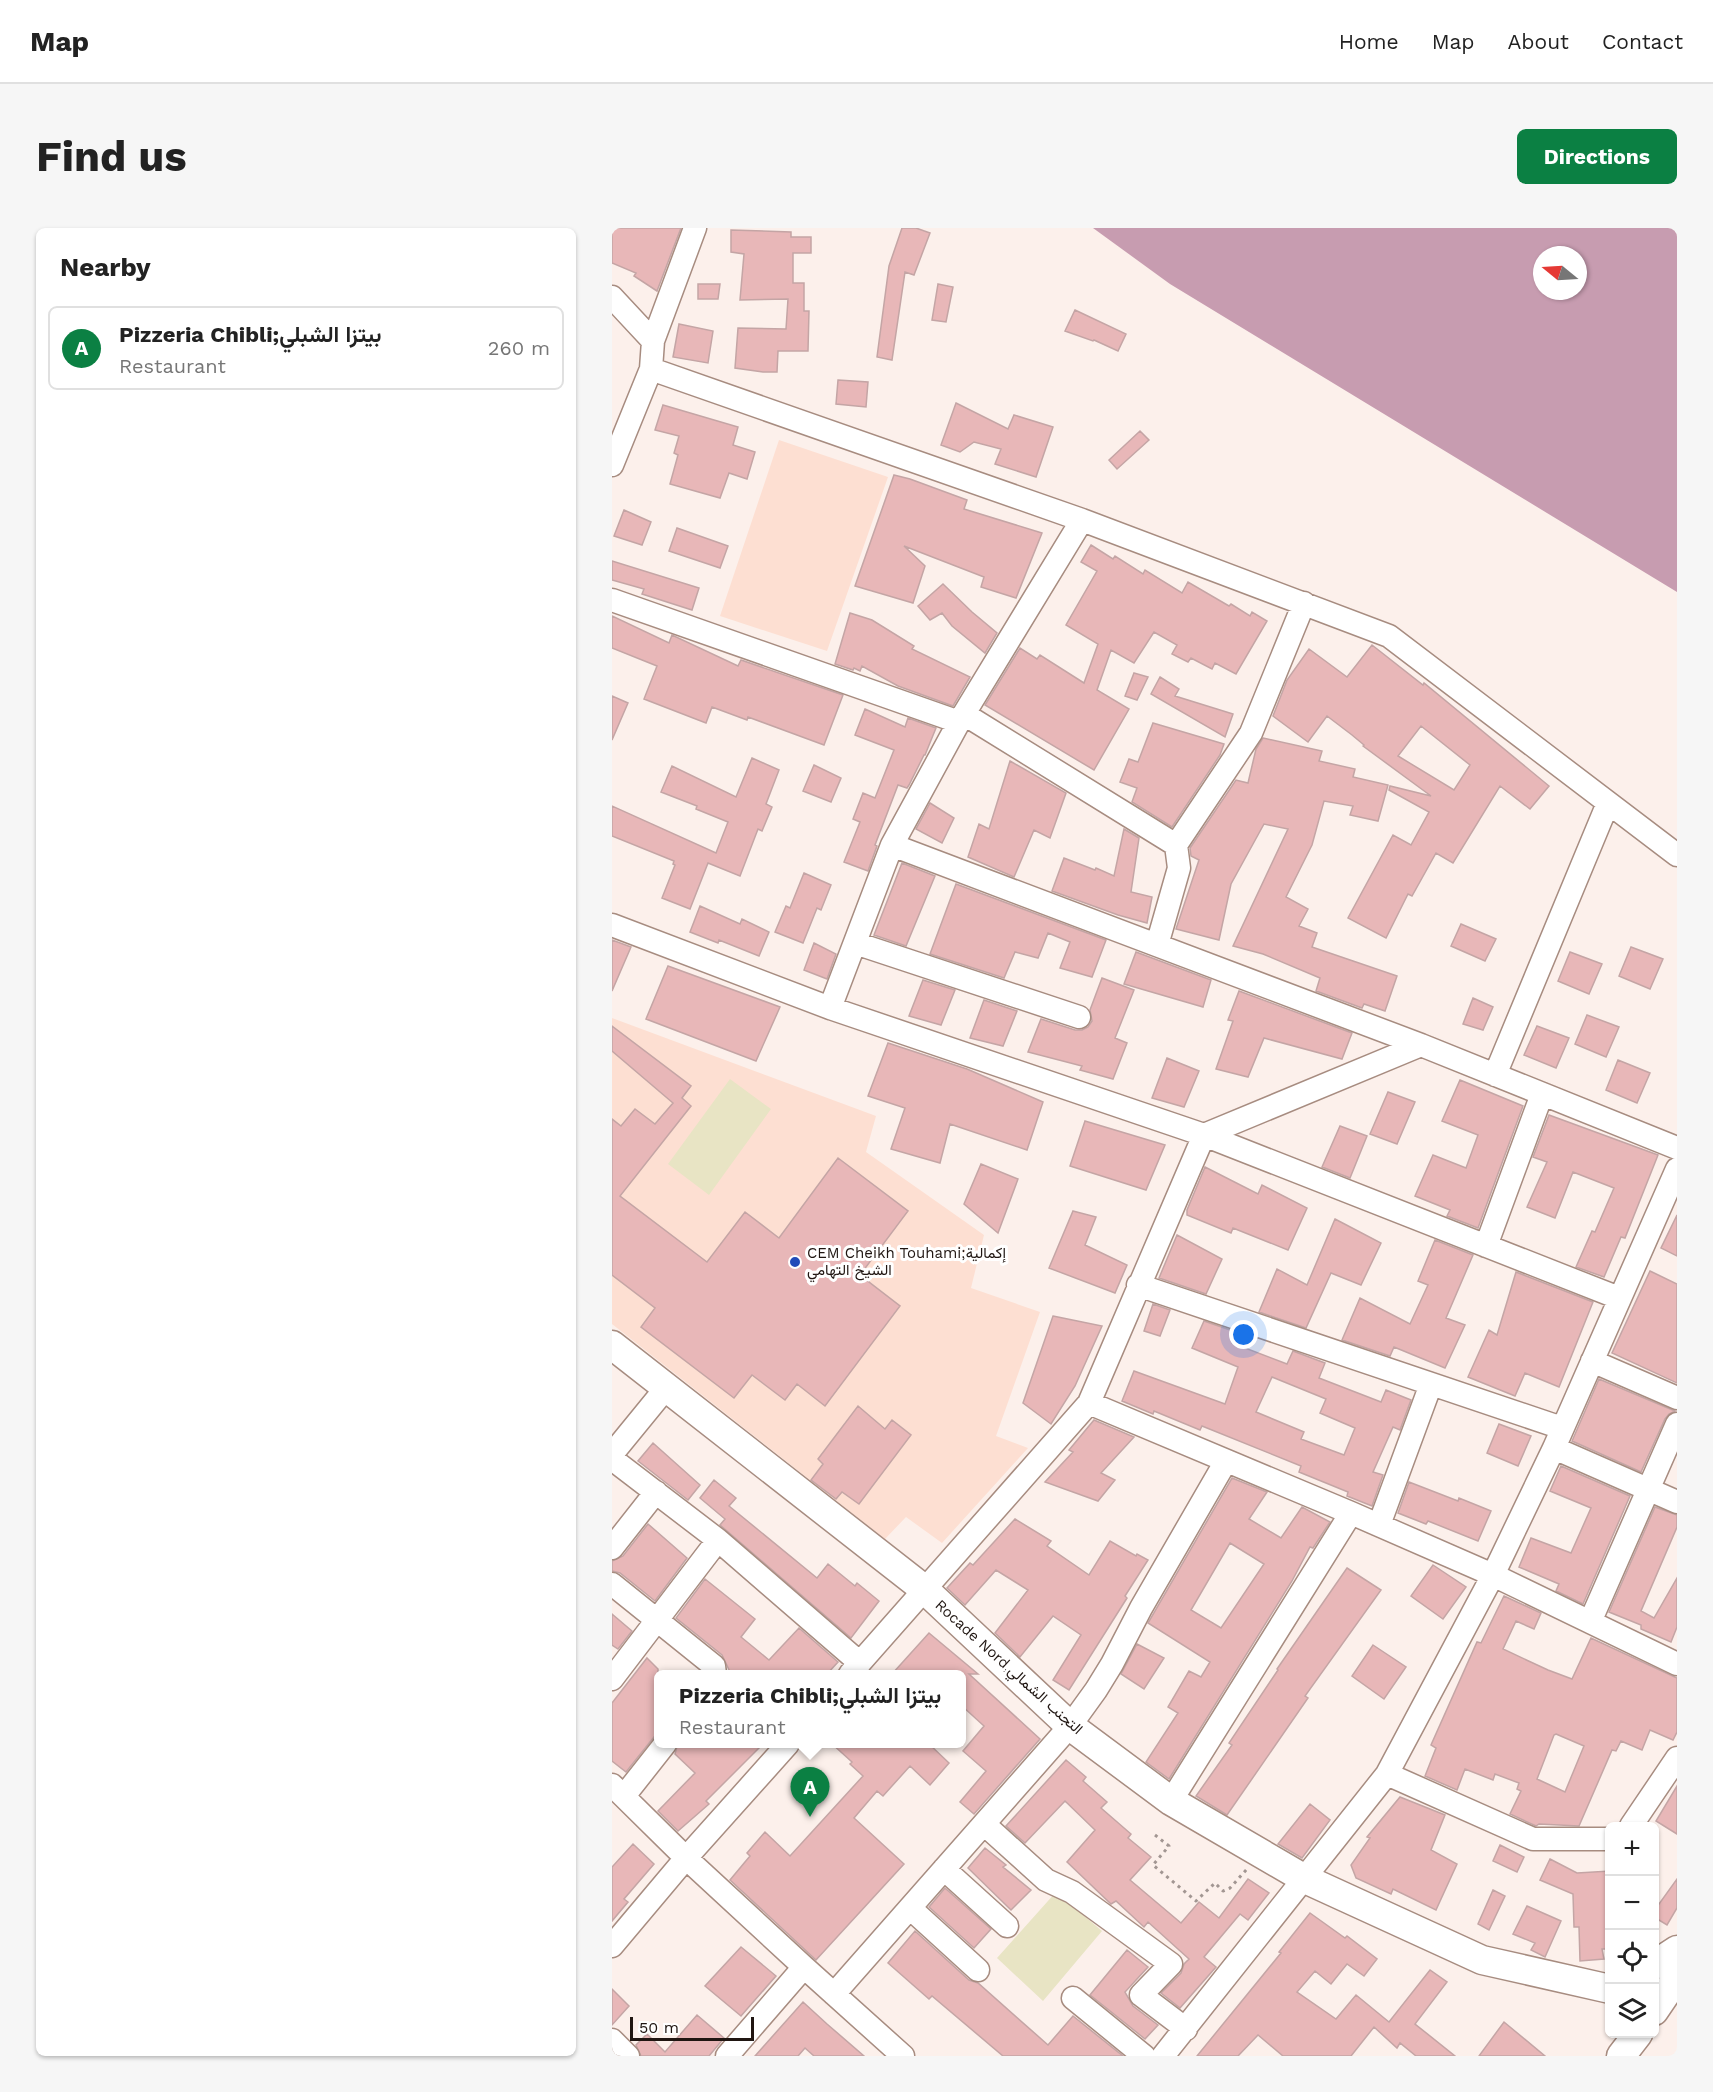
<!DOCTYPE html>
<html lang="en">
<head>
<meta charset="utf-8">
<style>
	body { margin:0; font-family:"Work Sans",Vazirmatn,sans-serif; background:#f6f6f6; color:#222 }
	.controls { position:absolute; right:18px; bottom:18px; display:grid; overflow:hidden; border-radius:9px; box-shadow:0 2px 4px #0004 }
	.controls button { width:54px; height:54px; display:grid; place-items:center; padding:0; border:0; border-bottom:2px solid #e0e0e0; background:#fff; color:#222; font:30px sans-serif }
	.compass { position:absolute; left:921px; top:18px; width:54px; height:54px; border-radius:50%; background:#fff; box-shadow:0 2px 4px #0004; rotate:288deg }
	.scale { position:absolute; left:18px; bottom:15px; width:124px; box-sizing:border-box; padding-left:6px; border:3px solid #201612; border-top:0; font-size:16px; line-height:21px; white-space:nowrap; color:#201612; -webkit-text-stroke:4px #fff; paint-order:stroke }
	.you { position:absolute; left:632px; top:1107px; width:21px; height:21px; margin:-15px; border:4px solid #fff; border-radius:50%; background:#1a73e8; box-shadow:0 0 0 9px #1a73e833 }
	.badge { display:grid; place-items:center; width:39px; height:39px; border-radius:50%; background:#0b8043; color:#fff; font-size:20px; font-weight:700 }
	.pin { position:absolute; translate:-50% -50px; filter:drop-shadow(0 2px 3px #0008) }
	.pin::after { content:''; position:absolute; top:32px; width:21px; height:18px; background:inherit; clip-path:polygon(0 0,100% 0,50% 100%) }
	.popup { position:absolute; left:42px; top:1442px; width:312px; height:78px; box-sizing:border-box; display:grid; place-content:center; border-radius:9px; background:#fff; filter:drop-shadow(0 2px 4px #0005); font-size:20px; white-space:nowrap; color:#767676 }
	.popup b { font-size:22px; color:#222 }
	.popup::after { content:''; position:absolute; left:50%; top:100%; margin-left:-12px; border:12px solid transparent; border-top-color:#fff }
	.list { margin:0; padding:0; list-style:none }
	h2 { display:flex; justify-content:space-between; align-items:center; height:78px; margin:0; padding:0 24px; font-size:26px }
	h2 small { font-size:20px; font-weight:400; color:#767676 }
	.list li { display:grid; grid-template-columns:39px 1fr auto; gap:18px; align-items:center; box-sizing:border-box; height:84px; margin:0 12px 12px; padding:0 12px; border:2px solid #e0e0e0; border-radius:9px }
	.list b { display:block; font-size:22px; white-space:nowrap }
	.list p { margin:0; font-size:20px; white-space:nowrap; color:#767676 }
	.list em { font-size:20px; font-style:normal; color:#767676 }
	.icon { flex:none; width:33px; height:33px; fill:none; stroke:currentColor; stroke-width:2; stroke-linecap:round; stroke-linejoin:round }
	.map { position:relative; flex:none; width:1065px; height:1828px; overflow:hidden; border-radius:9px }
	header { display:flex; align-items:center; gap:36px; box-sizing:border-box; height:84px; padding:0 30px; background:#fff; border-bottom:2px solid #e0e0e0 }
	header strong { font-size:28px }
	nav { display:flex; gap:33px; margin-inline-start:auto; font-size:21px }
	.intro { display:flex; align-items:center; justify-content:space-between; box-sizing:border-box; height:144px; padding:0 36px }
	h1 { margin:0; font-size:42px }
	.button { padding:15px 27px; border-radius:9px; background:#0b8043; color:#fff; font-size:21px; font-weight:700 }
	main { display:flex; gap:36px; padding:0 36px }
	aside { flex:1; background:#fff; border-radius:9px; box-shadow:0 2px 4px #0004 }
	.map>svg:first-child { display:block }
	.built { fill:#fddfd2 }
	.green { fill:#e8e4c4 }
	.water { fill:#c79cb0; fill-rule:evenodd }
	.building { fill:#e8b7b8; stroke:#c4a5a5; stroke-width:1.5; fill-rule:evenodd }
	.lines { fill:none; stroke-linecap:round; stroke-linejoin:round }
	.minor-casing { stroke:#a78c80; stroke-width:25 }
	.major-casing { stroke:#a78c80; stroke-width:31 }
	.path { stroke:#a29692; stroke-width:3; stroke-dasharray:3 4.5; stroke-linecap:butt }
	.minor { stroke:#fff; stroke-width:22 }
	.major { stroke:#fff; stroke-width:28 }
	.poi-dot { fill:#214bb9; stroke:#fff; stroke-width:2 }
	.labels { text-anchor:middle; stroke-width:6; stroke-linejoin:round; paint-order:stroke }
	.poi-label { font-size:15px; fill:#201612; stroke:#fff; text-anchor:start }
	.street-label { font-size:15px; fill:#201612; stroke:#fff }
</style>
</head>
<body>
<header>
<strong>Map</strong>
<nav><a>Home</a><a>Map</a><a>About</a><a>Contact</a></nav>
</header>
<div class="intro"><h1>Find us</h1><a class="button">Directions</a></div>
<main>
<aside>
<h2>Nearby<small></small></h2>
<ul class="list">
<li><span class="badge">A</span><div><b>Pizzeria Chibli;بيتزا الشبلي</b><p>Restaurant</p></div><em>260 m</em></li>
</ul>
</aside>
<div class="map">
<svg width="1065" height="1828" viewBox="0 0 1065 1828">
	<rect width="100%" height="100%" fill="#fcf0eb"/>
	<path class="built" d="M167,212L276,249L215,423L108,388Z
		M0,790L264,888L254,924L372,1007L359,1060L428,1084L384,1208L416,1220L330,1315L294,1289L273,1311L0,1096Z"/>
	<path class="green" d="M118,851L159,881L97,967L56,936Z
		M444,1664L490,1703L431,1773L385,1730Z"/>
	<path class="water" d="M481,0H1065V364L558,56ZM930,27H966V63H930Z"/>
	<path class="building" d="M0,0H69L45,63L22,48L24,45L0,35Z
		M290,0H304L318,5L302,47L293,44L280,132L265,129L277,38Z
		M119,2L179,4V9H199V25H181V55H192V83H197L196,123H166L165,144H151L123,140L126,100L174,101L176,71L128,72L132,26L119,24Z
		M86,56H108L106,71H86Z
		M326,56L341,59L334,94L320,92Z
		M463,82L514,106L506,123L482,112L481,113L453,103Z
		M67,96L101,103L96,135L61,129Z
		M226,152L256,154L254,179L224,176Z
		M344,175L396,201L402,187L441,199L424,249L383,236L389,221L362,214L348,224L329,217Z
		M51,177L126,199L121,217L143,224L135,251L117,245L108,270L58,256L66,227L62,225L67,208L43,202Z
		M528,203L537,212L505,241L497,232Z
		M282,247L298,251L355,272L352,281L430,305L404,370L369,359L372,349L292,318L313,338L301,375L243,358Z
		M12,282L39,294L30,317L2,308Z
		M65,300L116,318L108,340L57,323Z
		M479,317L501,331L503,328L531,346L533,342L570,365L576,354L617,378L619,376L638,388L640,384L655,393L624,446L603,435L600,441L579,430L576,434L560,426L565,417L542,404L522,435L499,422L485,462L517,481L482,542L373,477L408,420L425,431L428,427L472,455L486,416L454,397L485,343L469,334Z
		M0,333L87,360L80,382L30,366L32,361L0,352Z
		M331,356L360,384L385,405L373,425L340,398L330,385L318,392L306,378Z
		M238,385L260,392L302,418L300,421L358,449L341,478L286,458L250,438L248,443L242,440L241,442L223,436Z
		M0,388L57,415L60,407L126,438L129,432L231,467L212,517L136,489L135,492L100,479L94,495L32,471L45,438L0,420Z
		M760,417L811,457L812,455L937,558L918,581L888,558L841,635L824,625L800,668L796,666L774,710L736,690L781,607L799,617L817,584L777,562L778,558L819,568L751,518L752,517L740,507L715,488L696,514L661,488L675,452L697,421L735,449ZM809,498L858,537L842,562L786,528Z
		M522,445L536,449L525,472L513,468Z
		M548,449L567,461L563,468L621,486L613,509L539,466Z
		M0,468L16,475L0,512Z
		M253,481L293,499L296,490L324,500L313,527H312L297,557L295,560L286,557L263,617L265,618L256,643L232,634L248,594L241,591L251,565L263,570L282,522L243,507Z
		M541,495L612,516L608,527L560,599L520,574L525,560L508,554L517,531L526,534Z
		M651,510L710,523L707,533L743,541L741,549L776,557L766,593L738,587L741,578L712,573L700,617L674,669L696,681L687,698L705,705L700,719L785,748L773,783L752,776L750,780L704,763L708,750L651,726L621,718L676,601L652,596L619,656L607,712L564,701L587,632L579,628L578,620L624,552L636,555L644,521Z
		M140,530L167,542L154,576L160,579L150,603L146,601L128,648L96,635L78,681L50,670L63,637L61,636L62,633L0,608V578L104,625L116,594L84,581L85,578L49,564L60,538L124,569Z
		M398,533L454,565L438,610L422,602L402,649L356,629L367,596L377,601Z
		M202,537L229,550L219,574L191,563Z
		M318,575L342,590L330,615L304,601Z
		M512,601L527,610L519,664L540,669L535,695L506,687L440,663L452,630L483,642L484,640L502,648Z
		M290,635L323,648L294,718L262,707Z
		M192,645L219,657L209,682L205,680L191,715L163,704L174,678L178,680Z
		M344,656L494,712L480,749L448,740L458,714L436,705L426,730L403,724L392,750L318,726Z
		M88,678L128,696L130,691L157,704L147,728L107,712L106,715L78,704Z
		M849,696L884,711L873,733L839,718Z
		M0,712L19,719L0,763Z
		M202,715L224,726L215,751L192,742Z
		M1019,719L1051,731L1038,761L1007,748Z
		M524,724L599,752L591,779L512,756Z
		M958,724L990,736L977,766L946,753Z
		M56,738L168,779L144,833L34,791Z
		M490,750L522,762L503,810L515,815L501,851L468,842L470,838L416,824L429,791L463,802H470L476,799L480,793L478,782Z
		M311,752L343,762L329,797L297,788Z
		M627,763L740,805L730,831L652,810L636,849L604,841L621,793L616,792Z
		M861,770L881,779L871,802L851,796Z
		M372,772L405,783L391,818L358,810Z
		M975,787L1007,799L994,829L963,816Z
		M0,798L79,858L70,870L79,878L8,968L95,1034L133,984L167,1010L226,930L296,983L248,1047L288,1078L213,1178L185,1156L173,1172L140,1147L122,1170L29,1099L43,1080L0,1047V891L9,898L23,881L43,896L61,875L0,823Z
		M925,798L957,810L944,840L912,827Z
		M276,815L355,841L431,874L415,922L338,896L328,935L279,921L293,880L256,868Z
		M555,830L587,843L572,879L540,870Z
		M1006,832L1038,845L1025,875L994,862Z
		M848,852L911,878L866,1000L835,988L838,982L803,968L821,927L854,940L866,907L830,893Z
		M776,864L803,874L785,916L758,906Z
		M937,887L1046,927L1013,1010L1009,1009L992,1049L964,1039L980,1003L983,1004L1002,960L961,944L943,990L915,979L935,934L921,929Z
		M473,893L553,917L534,962L458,938Z
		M728,898L755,908L738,950L710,939Z
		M369,936L406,951L386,1005L352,976Z
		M593,939L646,966L650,957L695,980L676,1022L621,1000L619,1005L575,987V982Z
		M461,983L484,989L473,1017L515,1037L503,1065L437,1040Z
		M1065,987V1028L1049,1020Z
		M723,991L769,1015L749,1057L719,1045L694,1100L647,1084L665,1041L695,1057Z
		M565,1007L610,1031L594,1066L547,1050Z
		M823,1012L861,1027L834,1090L853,1097L833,1140L782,1119L778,1128L730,1112L748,1070L798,1096L816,1057L806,1053Z
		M1038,1043L1065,1056V1155L1000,1125Z
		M904,1044L981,1074L947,1159L913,1145L903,1168L856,1149L877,1102L885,1107Z
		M541,1076L558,1082L548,1108L532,1103Z
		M441,1088L490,1098L463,1158L439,1196L411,1175Z
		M592,1093L624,1104L620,1115L675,1136L681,1123L713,1135L707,1150L769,1174L774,1162L799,1172L788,1202L781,1199L761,1244L771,1247L760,1278L735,1268L736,1264L687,1244L689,1238L590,1198L588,1202L542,1183L541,1186L510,1173L522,1143L613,1176L626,1139L580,1120ZM660,1149L714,1171L708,1185L743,1200L732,1227L689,1211L692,1204L644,1184Z
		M987,1151L1063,1183L1057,1186L1053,1191L1029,1244L960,1213Z
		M246,1178L273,1201L280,1192L299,1207L247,1276L230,1264L224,1271L199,1252L211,1236L206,1231Z
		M482,1192L522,1209L489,1245L503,1252L486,1273L433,1254L461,1224L457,1222Z
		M887,1196L919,1208L906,1238L875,1225Z
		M41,1215L88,1257L76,1272L26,1233Z
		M949,1238L1018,1268L971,1376L944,1363L947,1356L907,1339L919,1310L959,1325L979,1280L938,1263Z
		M620,1250L655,1264L637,1291L669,1310L690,1279L718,1294L701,1320L698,1319L680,1353L557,1551L534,1534L566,1485L556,1479L577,1443L589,1449L598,1434L536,1395ZM618,1315L652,1336L609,1400L579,1382Z
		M102,1252L124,1270L117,1278L205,1350L216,1336L243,1358L245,1355L267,1373L239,1410L108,1297L113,1291L88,1270Z
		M797,1254L846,1273L847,1270L879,1283L866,1313L816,1293L814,1296L786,1285Z
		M1043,1279L1065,1287V1299L1029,1383L1042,1390L1065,1350V1399L1059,1414L1029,1401V1397L997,1384Z
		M403,1291L439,1313L435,1318L477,1347L498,1313L524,1328L525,1326L536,1332L513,1368L515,1370L457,1462L441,1452L469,1407L441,1388L408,1429L383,1405L416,1362L384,1342L353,1377L335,1360L358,1335L361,1337Z
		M36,1296L75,1330L43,1373L8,1345L0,1343V1333L11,1328Z
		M821,1337L854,1359L831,1391L799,1368Z
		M735,1340L769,1362L693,1468L696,1470L615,1587L584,1568L620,1517L617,1515L666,1442L665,1441Z
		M93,1351L143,1391L129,1409L157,1432L187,1400L226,1434L215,1446H119L110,1427L64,1390Z
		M892,1368L929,1385L922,1401L904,1393L891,1421L936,1442L960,1451L979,1410L1065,1450V1504L1061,1512L1038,1502L1030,1522L1009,1513L1004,1523L1000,1522L967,1598L927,1596L924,1598L898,1586L909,1563L905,1561L907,1555L883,1546L881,1552L853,1541L845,1562L813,1548L824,1520L819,1517L865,1414L869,1415ZM944,1506L972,1518L953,1564L925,1551L942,1507Z
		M0,1386L20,1403L6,1421L0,1417Z
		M317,1405L366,1446H357L428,1511L362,1586L348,1574L374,1543L351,1523L372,1498L350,1478V1446H280Z
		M525,1416L552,1430L532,1461L509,1446Z
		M761,1417L794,1439L772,1471L740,1448Z
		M35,1430L46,1441V1504L14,1544L0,1533V1475Z
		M66,1515H152L94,1573L97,1576L66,1603L46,1583L83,1545L63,1526Z
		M219,1515H316L337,1535L318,1557L298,1538L271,1568L265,1563L242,1590L292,1636L204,1732L118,1652L138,1628L135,1625L153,1604L178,1628L251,1548L238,1536L240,1534Z
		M454,1532L474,1549L471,1553L495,1574L489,1580L519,1606L516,1610L539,1629L518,1652L569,1695L587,1674L607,1690L636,1651L657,1665L636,1692L628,1686L592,1729L604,1739L568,1780L549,1765L569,1745L572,1736L577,1731L536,1694L532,1699L504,1673L499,1676L455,1634L483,1602L453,1573L413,1615L394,1598Z
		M1065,1558V1606L1044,1593Z
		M788,1569L833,1587L819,1622L845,1636L824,1682L781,1661L779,1666L744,1650L739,1637L758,1610L755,1609Z
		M698,1576L718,1592L690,1630L666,1616Z
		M21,1616L42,1636L12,1671L16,1674L0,1693V1639Z
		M888,1617L912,1629L905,1644L881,1633Z
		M373,1620L394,1637L391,1639L419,1662L399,1682L356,1640Z
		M938,1631L965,1645L998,1643V1721H990L992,1731L968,1733L967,1699H962L961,1666L928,1652Z
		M1065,1651V1680L1055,1697L1042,1689V1683Z
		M333,1660L379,1701L362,1720L317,1679Z
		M881,1662L893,1668L877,1702L866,1696Z
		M915,1678L949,1693L933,1729L919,1722L923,1715L901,1706Z
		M698,1685L733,1710L735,1708L765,1731L752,1748L735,1736L719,1756L703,1743L685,1764L724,1791L744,1767L777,1794L818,1742L835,1754L803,1796L843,1828H804L788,1815L785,1820L762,1799L739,1828H671L646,1807L626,1828H585L669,1725L667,1724Z
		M303,1703L357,1752L366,1755L436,1817L461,1788L511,1828H391L320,1768L317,1771L276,1735Z
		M129,1719L164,1748L129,1788L93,1758Z
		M515,1722L536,1739L513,1764L521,1778L546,1797L533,1811L478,1767Z
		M0,1761L17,1778L0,1797Z
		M191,1774L215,1796L252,1828H202L193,1820L186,1828H143Z
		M85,1787L112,1810L97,1828H29L24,1817L35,1806L53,1824Z
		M892,1794L933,1828H867Z"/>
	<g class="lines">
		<defs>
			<path id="minor" d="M0,69L41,113L39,141L0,237
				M41,113L83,0
				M39,141L470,292L777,408L1065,627
				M0,372L347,494L470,292
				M352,486L564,617
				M0,697L218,780L592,907L809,817L280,617
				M243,715L467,789
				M545,717L567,640L564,617L639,505L692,375
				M218,780L280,617L347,494
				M809,817L1065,920
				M883,847L996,575
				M874,1018L930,866
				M526,1057L950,1200
				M1007,1070L592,907L477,1175L739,1285L881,1347L1065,1436
				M980,1133L1065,1170
				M942,1220L1065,1274
				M0,1226L54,1160
				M0,1231L106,1312L248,1435
				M767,1297L819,1156
				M0,1320L44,1264
				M0,1356L102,1438L103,1446
				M978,1394L1065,1196
				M238,1446L477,1175
				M0,1451L106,1312
				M775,1546L921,1611H998
				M0,1557L74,1630L192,1739L291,1828
				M12,1568L53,1516
				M559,1573L739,1285
				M372,1596L434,1652L460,1664L559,1736L529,1767L574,1801
				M1019,1598L1065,1530
				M332,1641L395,1698
				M298,1680L366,1742
				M0,1718L74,1630L176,1516
				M222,1766L458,1498L484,1462L500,1436L529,1380L614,1233
				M461,1770L532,1828
				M0,1812L16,1828
				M115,1828L192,1739
				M551,1828L775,1546L881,1347L942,1220L1065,941"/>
			<path id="major" d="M0,1117L312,1361L458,1498L559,1573L693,1651L870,1732L998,1761
				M1042,1737L1065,1722
				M1042,1783L1065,1749
				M1009,1828L1026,1806"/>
		</defs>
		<use href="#minor" class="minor-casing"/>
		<use href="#major" class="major-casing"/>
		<path class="path" d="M543,1607L557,1618L541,1637L584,1673L603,1655L611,1663L618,1660L635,1641"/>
		<use href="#minor" class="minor"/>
		<use href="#major" class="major"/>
	</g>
	<circle class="poi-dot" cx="183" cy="1034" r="6"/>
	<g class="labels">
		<g class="poi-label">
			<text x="195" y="1030">CEM Cheikh Touhami;إكمالية<tspan x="195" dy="17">الشيخ التهامي</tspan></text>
		</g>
		<g class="street-label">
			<text transform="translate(397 1439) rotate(42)" y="5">Rocade Nord,التجنب الشمالي</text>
		</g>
	</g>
</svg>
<div class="controls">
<button>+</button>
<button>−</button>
<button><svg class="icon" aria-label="locate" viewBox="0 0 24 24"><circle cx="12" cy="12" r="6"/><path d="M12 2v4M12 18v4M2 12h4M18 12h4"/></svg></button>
<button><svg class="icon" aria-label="layers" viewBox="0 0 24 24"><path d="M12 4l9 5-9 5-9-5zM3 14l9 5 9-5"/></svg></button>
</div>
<svg class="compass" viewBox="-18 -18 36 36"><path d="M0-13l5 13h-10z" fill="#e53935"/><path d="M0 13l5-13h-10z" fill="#767676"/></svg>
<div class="scale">50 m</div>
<div class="you"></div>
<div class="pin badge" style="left:198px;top:1589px">A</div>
<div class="popup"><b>Pizzeria Chibli;بيتزا الشبلي</b>Restaurant</div>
</div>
</main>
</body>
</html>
